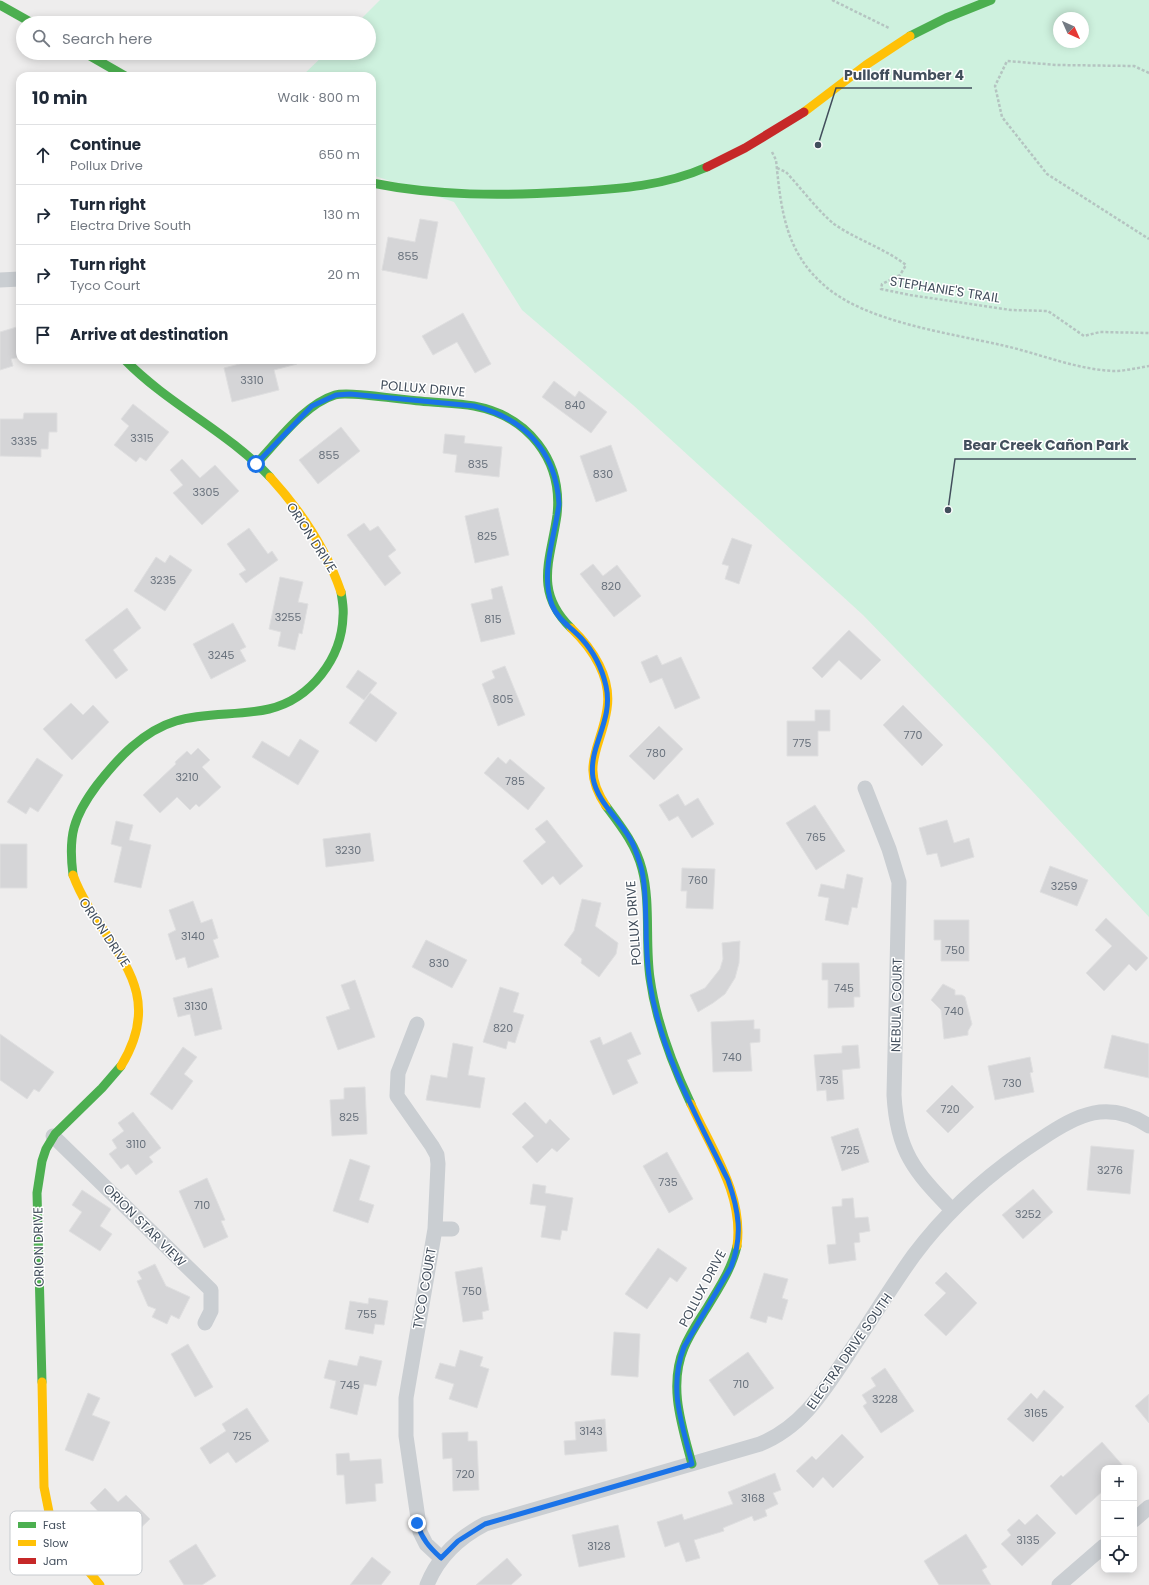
<!DOCTYPE html>
<html lang="en">
<head>
<meta charset="utf-8">
<style>
	body { margin:0; font-family:Poppins,sans-serif; background:#f6f6f7; color:#1f2937 }
	.controls { position:absolute; right:12px; bottom:12px; display:grid; overflow:hidden; border-radius:8px; box-shadow:0 2px 10px #0003 }
	.controls button { width:36px; height:36px; display:grid; place-items:center; padding:0; border:0; border-bottom:1px solid #e0e1e3; background:#fff; color:#1f2937; font:20px sans-serif }
	.compass { position:absolute; left:1053px; top:12px; width:36px; height:36px; border-radius:50%; background:#fff; box-shadow:0 2px 10px #0003; rotate:135deg }
	.stop { position:absolute; width:12px; height:12px; margin:-9px; border:3px solid #1a73e8; border-radius:50%; background:#fff }
	.stop.end { background:#1a73e8; border-color:#fff; box-shadow:0 1px 4px #0008 }
	.list { margin:0; padding:0; list-style:none }
	h2 { display:flex; justify-content:space-between; align-items:center; height:52px; margin:0; padding:0 16px; font-size:17px }
	h2 small { font-size:13px; font-weight:400; color:#747a83 }
	.list li { display:grid; grid-template-columns:26px 1fr auto; gap:12px; align-items:center; box-sizing:border-box; height:60px; padding:0 16px; border-top:1px solid #e0e1e3 }
	.list b { display:block; font-size:15px; white-space:nowrap }
	.list p { margin:0; font-size:13px; white-space:nowrap; color:#747a83 }
	.list em { font-size:13px; font-style:normal; color:#747a83 }
	.icon { flex:none; width:22px; height:22px; fill:none; stroke:currentColor; stroke-width:2; stroke-linecap:round; stroke-linejoin:round }
	.map { position:relative; flex:none; width:1149px; height:1585px; overflow:hidden }
	.search { position:absolute; background:#fff; box-shadow:0 2px 10px #0003; left:16px; top:16px; width:360px; height:44px; display:flex; align-items:center; gap:10px; box-sizing:border-box; padding:0 14px; border-radius:22px; color:#747a83; font-size:15px }
	.panel { position:absolute; background:#fff; box-shadow:0 2px 10px #0003; left:16px; top:72px; width:360px; height:292px; border-radius:12px }
	.map>svg:first-child { display:block }
	.green { fill:#cef1de; fill-rule:evenodd }
	.building { fill:#d5d5d7; stroke:#dfdfe0 }
	.lines { fill:none; stroke-linecap:round; stroke-linejoin:round }
	.path { stroke:#b5c4c1; stroke-width:2.5; stroke-dasharray:3 2; stroke-linecap:butt }
	.street { stroke:#caced2; stroke-width:15 }
	.fast { stroke:#4caf50; stroke-width:9 }
	.slow { stroke:#ffc107; stroke-width:9 }
	.jam { stroke:#c62828; stroke-width:9 }
	.route { stroke:#1a73e8; stroke-width:5 }
	.labels { text-anchor:middle; stroke-width:3; stroke-linejoin:round; paint-order:stroke }
	.number-label { font-size:11px; fill:#68717c }
	.street-label { font-size:13px; fill:#424e5c; stroke:#fff }
	.key { fill:#fff; stroke:#c6cace; stroke-width:1 }
	.key-label { font-size:11px; fill:#424e5c }
	.leader { fill:none; stroke:#424e5c; stroke-width:1.5 }
	.callout-dot { fill:#424e5c; stroke:#fff; stroke-width:1.5 }
	.callout-label { font-size:14px; text-anchor:middle; font-weight:bold; fill:#424e5c; stroke:#fff; stroke-width:3; stroke-linejoin:round; paint-order:stroke }
</style>
</head>
<body>
<div class="map">
<svg width="1149" height="1585" viewBox="0 0 1149 1585">
	<rect width="100%" height="100%" fill="#eeeded"/>
	<path class="green" d="M380,0H1149V917L993,749L863,615L633,405L522,310L454,202L372,175V76H302L326,53H369V23H357ZM1059,18H1083V42H1059Z"/>
	<path class="building" d="M420,219L438,222L427,279L382,270L388,237L415,242Z
		M463,313L491,364L475,373L457,342L433,355L422,336Z
		M20,326V357L11,359L13,366L0,370V332Z
		M255,360H297V364L274,370L279,390L232,402L224,368Z
		M554,381L575,397L579,391L607,412L591,433L542,397Z
		M133,404L169,432L146,461L140,457L136,462L114,445L129,426L121,419Z
		M24,413H57V432H49L48,449H41V457L0,456V419H23Z
		M341,427L360,451L318,484L299,460Z
		M445,434L465,436L464,443L502,447L499,477L455,472L457,455L443,453Z
		M611,445L627,491L596,502L580,456Z
		M182,459L200,478L215,465L239,491L202,525L173,493L183,485L170,470Z
		M498,508L509,555L475,563L465,516Z
		M364,523L370,531L378,526L396,550L388,556L401,573L385,586L347,535Z
		M249,528L268,554L272,551L278,560L246,583L239,574L246,570L227,544Z
		M732,538L752,545L739,584L725,579L729,566L722,564Z
		M170,555L192,570L165,611L134,591L156,557L165,563Z
		M593,564L603,576L617,565L641,596L614,617L580,574Z
		M280,577L303,582L298,602L308,604L302,634L299,633L295,650L278,646L281,632L269,629Z
		M502,586L515,634L481,642L471,604L493,599L491,589Z
		M127,608L141,628L113,650L128,670L116,679L85,640Z
		M233,623L246,647L240,650L246,661L211,679L193,644Z
		M849,630L881,660L861,680L839,660L822,678L812,668Z
		M657,655L662,665L681,657L700,698L675,709L662,678L650,683L641,662Z
		M505,666L525,715L498,726L482,684L495,678L492,671Z
		M358,670L377,683L364,700L346,687Z
		M370,693L397,713L376,742L349,723Z
		M71,703L83,715L93,705L109,722L72,760L43,729Z
		M903,705L943,745L922,766L883,725Z
		M815,710H830V731H818V756H787V721H815Z
		M659,726L683,749L654,780L629,756Z
		M300,739L319,751L298,785L252,757L262,741L289,757Z
		M198,748L210,760L202,767L221,787L199,807L196,804L190,810L177,797L160,813L143,795L176,764L175,762L187,751L191,755Z
		M498,757L506,764L510,759L545,788L528,810L484,773Z
		M37,758L63,775L38,812L30,807L26,814L7,802Z
		M678,794L685,806L698,798L714,824L692,838L678,816L669,821L659,805Z
		M815,805L845,851L816,870L786,823Z
		M547,820L583,866L560,885L553,876L542,885L523,861L546,842L535,829Z
		M947,820L954,843L969,838L974,857L941,867L937,853L927,855L919,828Z
		M116,821L133,825L129,840L151,845L141,888L114,882L122,847L111,844Z
		M370,833L374,861L326,867L323,839Z
		M0,844H27V888H0Z
		M1050,866L1088,880L1077,906L1040,892Z
		M682,868L715,869L713,909L686,908L687,891H681Z
		M847,874L863,878L857,908L852,907L848,925L825,920L829,898L818,896L821,884L844,889Z
		M582,899L601,903L595,926L618,943L616,954L599,977L581,963L582,959L564,945L574,931Z
		M193,901L201,923L212,919L218,938L213,940L219,957L188,968L185,957L176,960L168,934L176,930L169,910Z
		M1106,918L1148,958L1136,971L1129,964L1104,991L1086,973L1112,946L1095,930Z
		M934,920H969V961H941V940H934Z
		M426,940L467,960L452,988L412,967Z
		M740,941L739,963L735,978L725,994L713,1003L698,1012L690,995L705,988L720,969L723,959L722,943Z
		M822,963H859L860,997H854V1007L828,1008V980H822Z
		M355,980L375,1037L338,1050L326,1017L350,1009L341,985Z
		M943,984L955,990V995H962L965,997L972,1024L968,1031V1035L944,1039L941,1010L931,1000Z
		M500,987L519,993L513,1012L524,1015L515,1043L508,1041L506,1049L483,1042Z
		M212,988L222,1029L195,1036L190,1014L178,1017L173,998Z
		M754,1020V1029H760V1042L750,1043L752,1071L713,1072L711,1022Z
		M631,1032L641,1054L627,1060L638,1083L613,1095L590,1041L600,1037L603,1045Z
		M0,1034L54,1072L39,1092L34,1089L27,1099L0,1080Z
		M1112,1035L1149,1044V1078L1104,1068Z
		M453,1043L473,1047L468,1075L485,1078L480,1108L426,1100L431,1075L447,1078Z
		M858,1045L860,1068L842,1070L844,1099L827,1101L826,1090L817,1091L814,1055L842,1053V1046Z
		M183,1047L197,1057L184,1074L193,1081L172,1110L150,1094Z
		M1030,1057L1033,1072L1030,1073L1034,1092L995,1100L988,1066Z
		M952,1085L974,1107L948,1133L926,1111Z
		M365,1087L367,1134L332,1136L330,1100L344,1099V1088Z
		M525,1102L546,1124L550,1119L570,1139L557,1152L552,1148L537,1163L522,1147L534,1136L512,1114Z
		M133,1112L161,1148L149,1157L153,1162L136,1175L128,1164L121,1169L109,1154L117,1148L112,1140L124,1131L118,1123Z
		M858,1128L869,1162L842,1171L831,1137Z
		M1091,1146L1134,1150L1130,1194L1087,1190Z
		M667,1152L693,1199L669,1213L643,1166Z
		M350,1159L370,1166L359,1200L374,1205L368,1223L333,1211Z
		M207,1178L225,1220L221,1221L228,1237L204,1248L179,1191Z
		M533,1184L546,1186L545,1193L573,1198L567,1231L562,1230L560,1240L541,1237L546,1206L530,1204Z
		M1033,1189L1053,1212L1023,1239L1002,1215Z
		M82,1190L111,1209L100,1226L112,1234L100,1251L69,1231L82,1212L72,1205Z
		M853,1198L855,1218L868,1217L870,1231L859,1233L860,1242L854,1243L856,1260L829,1264L827,1245L836,1244L832,1207L842,1206V1199Z
		M658,1248L687,1268L677,1282L670,1277L647,1309L625,1294Z
		M155,1264L166,1286L190,1297L179,1319L171,1315L167,1324L152,1317L156,1309L148,1306L137,1281L142,1279L138,1272Z
		M482,1267L489,1310L482,1312L483,1319L463,1322L455,1272Z
		M946,1272L977,1303L946,1336L924,1315L946,1293L935,1283Z
		M764,1273L788,1279L782,1298L788,1300L782,1320L768,1316L766,1323L750,1318Z
		M369,1298L388,1301L384,1325L375,1324L373,1334L345,1329L350,1301L368,1304Z
		M614,1332L640,1334L638,1377L611,1375Z
		M188,1344L213,1387L195,1397L171,1354Z
		M460,1350L483,1357L480,1366L489,1369L477,1408L449,1399L454,1384L435,1378L440,1363L455,1367Z
		M748,1352L774,1388L734,1416L709,1380Z
		M360,1356L382,1361L376,1386L364,1384L357,1415L330,1408L336,1381L324,1378L329,1360L357,1366Z
		M885,1368L914,1411L881,1433L863,1406L867,1403L862,1395L876,1386L871,1378Z
		M1044,1390L1064,1407L1033,1442L1007,1419L1031,1393L1037,1399Z
		M88,1393L100,1398L92,1415L110,1422L93,1461L65,1450Z
		M1149,1394V1423L1135,1406Z
		M247,1408L269,1441L236,1463L228,1452L210,1464L200,1448L226,1431L222,1424Z
		M605,1419L607,1451L565,1455L564,1441L576,1440L575,1422Z
		M468,1432V1441H477L479,1490L453,1491L452,1458L443,1459L442,1433Z
		M842,1434L864,1457L833,1488L823,1477L813,1488L796,1471L812,1456L816,1460Z
		M1102,1442L1125,1468H1104V1490L1076,1515L1050,1486L1061,1475L1063,1477Z
		M349,1453L350,1461L381,1459L383,1483L375,1484L376,1501L346,1504L344,1475H337L336,1454Z
		M775,1473L781,1490L773,1493L778,1504L765,1510L767,1516L754,1521L752,1516L723,1528L724,1531L694,1540L700,1558L686,1562L679,1542L665,1547L657,1522L682,1514L684,1520L733,1504L728,1492Z
		M105,1488L118,1502L126,1495L150,1519L127,1541L90,1503Z
		M1037,1514L1056,1533L1022,1566L1001,1544L1011,1535L1007,1530L1019,1519L1025,1525Z
		M618,1525L625,1557L579,1567L572,1535Z
		M966,1534L987,1567L982,1570L991,1585H939L924,1561Z
		M196,1544L216,1576L202,1585H184L169,1561Z
		M372,1557L391,1572L381,1585H350Z
		M507,1558L522,1575L511,1585H476Z"/>
	<g class="lines">
		<path class="path" d="M832,0L889,28
			M1149,73L1134,66L1057,65L1007,61L995,86L1002,117L1047,174L1149,239
			M772,152L776,160C781,209 785,252 825,286C866,322 949,333 1001,345C1038,353 1074,369 1113,371C1125,371 1137,368 1149,366
			M777,168L786,172C800,187 819,212 834,224C857,240 884,248 906,265L900,275L882,284L881,289L910,295L1011,310L1048,311L1084,336L1100,332L1149,333"/>
		<path class="street" d="M0,280L20,279
			M865,788L889,849L899,882L894,1095C897,1151 914,1171 952,1210
			M417,1024L398,1073L397,1096L432,1146L437,1155L438,1164L435,1229L406,1398V1436L420,1532L426,1544L441,1558
			M53,1136L211,1290V1311L205,1323
			M435,1229H452
			M1134,1520L1149,1507
			M427,1585C438,1557 458,1538 485,1524L760,1444C802,1427 823,1392 847,1356C870,1322 891,1287 914,1255C949,1208 993,1170 1041,1139C1078,1114 1108,1099 1149,1126
			M1059,1585L1104,1546"/>
		<path class="fast" d="M0,5L32,23
			M910,36L946,18L991,0
			M85,53L125,76
			M372,183C437,196 502,196 568,192C616,189 662,187 707,167
			M125,360C169,405 227,431 270,477
			M256,464C278,441 305,404 335,395C349,391 402,400 420,401C438,403 457,403 474,406C528,416 563,460 557,515C551,559 533,591 571,628
			M606,806C621,826 636,845 642,869C651,903 645,943 650,978C656,1022 672,1064 691,1104
			M73,875C68,836 73,817 97,785C118,758 143,731 176,721C206,712 239,716 269,709C311,699 342,658 343,616C344,608 342,599 341,592
			M42,1382L37,1193L42,1161L46,1149L55,1134L102,1088L121,1066
			M692,1464C682,1426 668,1386 684,1348C690,1333 700,1319 708,1306C720,1286 732,1268 737,1246"/>
		<path class="slow" d="M804,112L866,65L910,36
			M270,477C301,511 326,548 341,592
			M571,628C593,649 612,678 607,709C601,749 579,766 606,806
			M73,875C99,945 172,983 121,1066
			M691,1104C711,1149 744,1194 737,1246
			M42,1382L44,1487L51,1522L62,1539L100,1585"/>
		<path class="jam" d="M707,167L745,148L804,112"/>
	</g>
	<g class="lines">
		<path class="route" d="M256,464L312,406L336,395L350,394L474,406C524,418 556,451 559,504C555,536 540,573 552,605C558,620 571,627 581,638C593,651 602,668 606,686C614,721 588,746 593,778C597,801 617,817 629,837C635,846 638,857 641,867C646,885 645,904 646,922C646,942 647,963 650,984C661,1054 697,1117 728,1180C739,1211 743,1236 731,1267L684,1347C668,1389 682,1423 692,1464L485,1524L458,1541L441,1558C429,1547 422,1539 417,1523"/>
	</g>
	<g class="labels">
		<g class="number-label">
			<text x="408" y="260">855</text>
			<text x="252" y="384">3310</text>
			<text x="575" y="409">840</text>
			<text x="142" y="442">3315</text>
			<text x="24" y="445">3335</text>
			<text x="329" y="459">855</text>
			<text x="478" y="468">835</text>
			<text x="603" y="478">830</text>
			<text x="206" y="496">3305</text>
			<text x="487" y="540">825</text>
			<text x="163" y="584">3235</text>
			<text x="611" y="590">820</text>
			<text x="288" y="621">3255</text>
			<text x="493" y="623">815</text>
			<text x="221" y="659">3245</text>
			<text x="503" y="703">805</text>
			<text x="913" y="739">770</text>
			<text x="802" y="747">775</text>
			<text x="656" y="757">780</text>
			<text x="187" y="781">3210</text>
			<text x="515" y="785">785</text>
			<text x="816" y="841">765</text>
			<text x="348" y="854">3230</text>
			<text x="698" y="884">760</text>
			<text x="1064" y="890">3259</text>
			<text x="193" y="940">3140</text>
			<text x="955" y="954">750</text>
			<text x="439" y="967">830</text>
			<text x="844" y="992">745</text>
			<text x="196" y="1010">3130</text>
			<text x="954" y="1015">740</text>
			<text x="503" y="1032">820</text>
			<text x="732" y="1061">740</text>
			<text x="829" y="1084">735</text>
			<text x="1012" y="1087">730</text>
			<text x="950" y="1113">720</text>
			<text x="349" y="1121">825</text>
			<text x="136" y="1148">3110</text>
			<text x="850" y="1154">725</text>
			<text x="1110" y="1174">3276</text>
			<text x="668" y="1186">735</text>
			<text x="202" y="1209">710</text>
			<text x="1028" y="1218">3252</text>
			<text x="472" y="1295">750</text>
			<text x="367" y="1318">755</text>
			<text x="741" y="1388">710</text>
			<text x="350" y="1389">745</text>
			<text x="885" y="1403">3228</text>
			<text x="1036" y="1417">3165</text>
			<text x="591" y="1435">3143</text>
			<text x="242" y="1440">725</text>
			<text x="465" y="1478">720</text>
			<text x="753" y="1502">3168</text>
			<text x="1028" y="1544">3135</text>
			<text x="599" y="1550">3128</text>
		</g>
		<g class="street-label">
			<text transform="translate(945 289) rotate(9)" y="5">STEPHANIE'S TRAIL</text>
			<text transform="translate(423 388) rotate(5)" y="5">POLLUX DRIVE</text>
			<text transform="translate(312 537) rotate(57)" y="5">ORION DRIVE</text>
			<text transform="translate(633 923) rotate(-94)" y="5">POLLUX DRIVE</text>
			<text transform="translate(105 932) rotate(56)" y="5">ORION DRIVE</text>
			<text transform="translate(896 1005) rotate(-89)" y="5">NEBULA COURT</text>
			<text transform="translate(145 1225) rotate(45)" y="5">ORION STAR VIEW</text>
			<text transform="translate(38 1247) rotate(-91)" y="5">ORION DRIVE</text>
			<text transform="translate(424 1288) rotate(-80)" y="5">TYCO COURT</text>
			<text transform="translate(702 1288) rotate(-62)" y="5">POLLUX DRIVE</text>
			<text transform="translate(849 1351) rotate(-55)" y="5">ELECTRA DRIVE SOUTH</text>
		</g>
	</g>
	<rect x="10" y="1511" width="132" height="64" rx="6" class="key"/>
	<rect x="18" y="1522" width="18" height="6" fill="#4caf50"/>
	<rect x="18" y="1540" width="18" height="6" fill="#ffc107"/>
	<rect x="18" y="1558" width="18" height="6" fill="#c62828"/>
	<g class="key-label">
		<text x="43" y="1529">Fast</text>
		<text x="43" y="1547">Slow</text>
		<text x="43" y="1565">Jam</text>
	</g>
	<path class="leader" d="M818 145L836 88H972M948 510L955 459H1136"/>
	<g class="callout-dot">
		<circle cx="818" cy="145" r="4"/>
		<circle cx="948" cy="510" r="4"/>
	</g>
	<g class="callout-label">
		<text x="904" y="80">Pulloff Number 4</text>
		<text x="1046" y="450">Bear Creek Cañon Park</text>
	</g>
</svg>
<div class="controls">
<button>+</button>
<button>−</button>
<button><svg class="icon" aria-label="locate" viewBox="0 0 24 24"><circle cx="12" cy="12" r="6"/><path d="M12 2v4M12 18v4M2 12h4M18 12h4"/></svg></button>
</div>
<svg class="compass" viewBox="-18 -18 36 36"><path d="M0-13l5 13h-10z" fill="#e53935"/><path d="M0 13l5-13h-10z" fill="#747a83"/></svg>
<div class="stop" style="left:256px;top:464px"></div>
<div class="stop end" style="left:417px;top:1523px"></div>
<div class="search"><svg class="icon" aria-label="search" viewBox="0 0 24 24"><circle cx="10" cy="10" r="6"/><path d="M15 15l6 6"/></svg>Search here</div>
<section class="panel">
<h2>10 min<small>Walk · 800 m</small></h2>
<ul class="list">
<li><svg class="icon" aria-label="ahead" viewBox="0 0 24 24"><path d="M12 20V5M6 11l6-6 6 6"/></svg><div><b>Continue</b><p>Pollux Drive</p></div><em>650 m</em></li>
<li><svg class="icon" aria-label="right" viewBox="0 0 24 24"><path d="M7 20v-9h11M14 6l5 5-5 5"/></svg><div><b>Turn right</b><p>Electra Drive South</p></div><em>130 m</em></li>
<li><svg class="icon" aria-label="right" viewBox="0 0 24 24"><path d="M7 20v-9h11M14 6l5 5-5 5"/></svg><div><b>Turn right</b><p>Tyco Court</p></div><em>20 m</em></li>
<li><svg class="icon" aria-label="arrive" viewBox="0 0 24 24"><path d="M6 21V4h12l-3 4 3 4H6"/></svg><div><b>Arrive at destination</b></div></li>
</ul>
</section>
</div>
</body>
</html>
